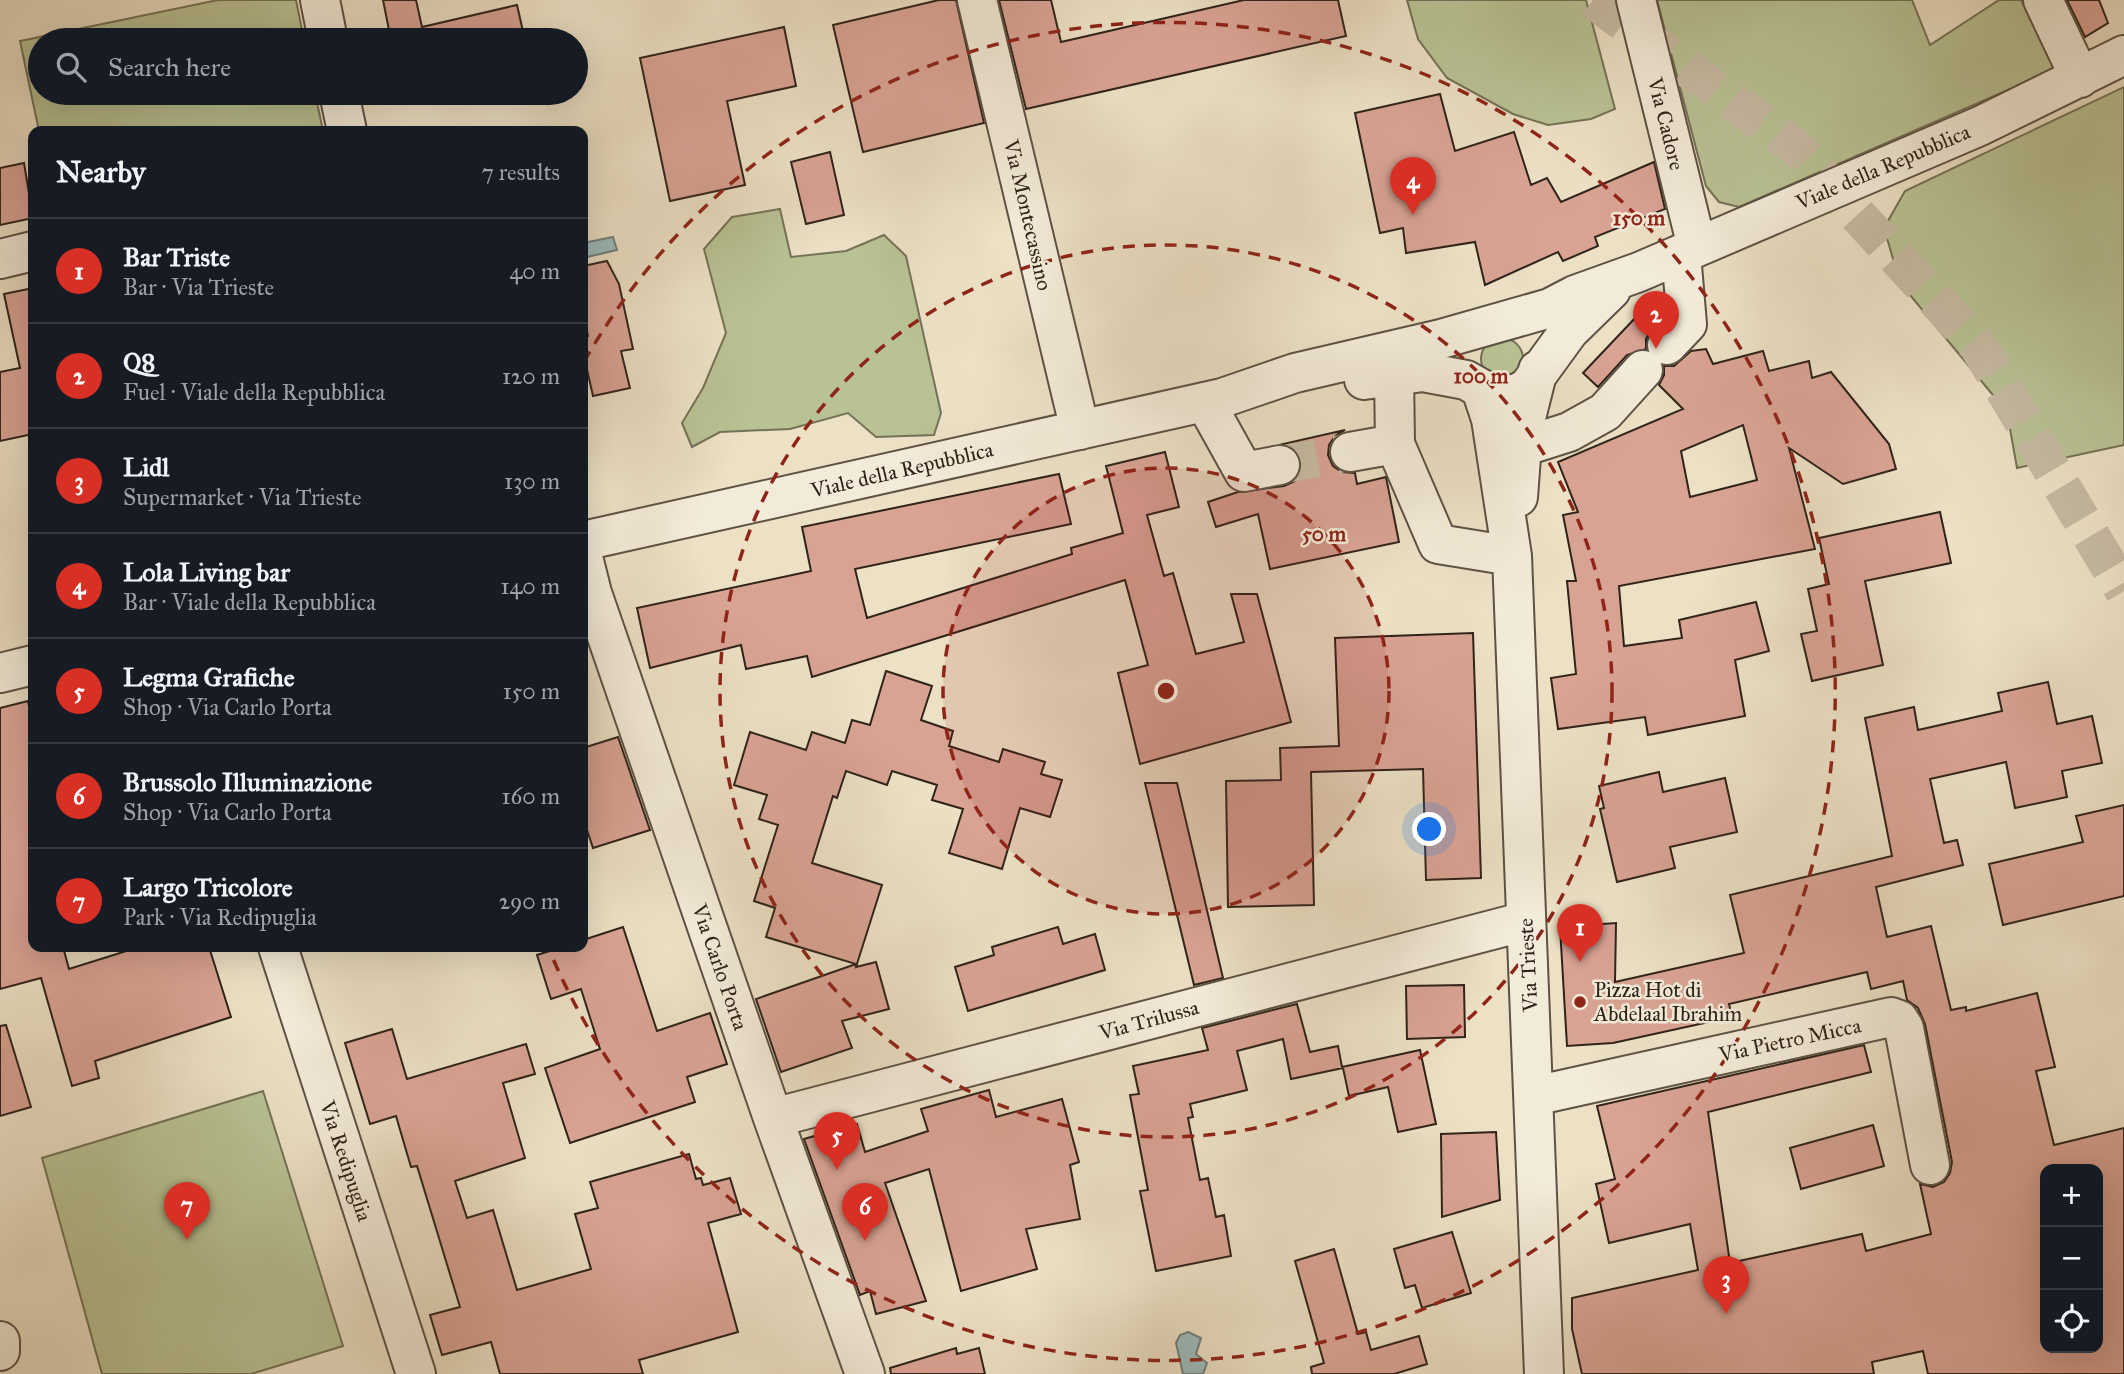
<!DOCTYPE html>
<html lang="en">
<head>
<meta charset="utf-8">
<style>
	body { margin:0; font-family:"IM FELL Great Primer",serif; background:#20242c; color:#f1f3f6 }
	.controls { position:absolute; right:21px; bottom:21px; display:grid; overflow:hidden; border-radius:14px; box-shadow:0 7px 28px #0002 }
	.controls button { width:63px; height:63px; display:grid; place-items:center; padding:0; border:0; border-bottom:2px solid #363941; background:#171b24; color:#f1f3f6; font:35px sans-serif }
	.you { position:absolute; left:1430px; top:830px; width:24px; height:24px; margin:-18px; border:5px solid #fff; border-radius:50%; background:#1a73e8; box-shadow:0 0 0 10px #1a73e833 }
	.badge { display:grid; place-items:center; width:46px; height:46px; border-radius:50%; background:#d93025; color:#fff; font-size:23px; font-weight:700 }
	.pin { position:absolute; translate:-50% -58px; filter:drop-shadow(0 2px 4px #0008) }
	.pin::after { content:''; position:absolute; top:37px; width:24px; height:21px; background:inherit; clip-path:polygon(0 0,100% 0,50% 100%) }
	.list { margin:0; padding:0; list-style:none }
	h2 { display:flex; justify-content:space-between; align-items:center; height:91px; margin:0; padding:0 28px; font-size:30px }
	h2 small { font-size:23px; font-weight:400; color:#9ea1a6 }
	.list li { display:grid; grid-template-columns:46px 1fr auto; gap:21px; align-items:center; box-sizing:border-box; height:105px; padding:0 28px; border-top:2px solid #363941 }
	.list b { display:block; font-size:26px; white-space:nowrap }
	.list p { margin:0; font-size:23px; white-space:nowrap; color:#9ea1a6 }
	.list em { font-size:23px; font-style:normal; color:#9ea1a6 }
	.icon { flex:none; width:38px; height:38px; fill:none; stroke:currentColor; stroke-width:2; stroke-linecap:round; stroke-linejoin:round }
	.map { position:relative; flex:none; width:2124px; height:1374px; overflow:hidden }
	.search { position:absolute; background:#171b24; box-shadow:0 7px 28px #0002; left:28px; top:28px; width:560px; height:77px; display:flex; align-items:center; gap:18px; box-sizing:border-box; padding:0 24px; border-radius:38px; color:#9ea1a6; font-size:26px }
	.panel { position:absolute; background:#171b24; box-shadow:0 7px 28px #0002; left:28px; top:126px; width:560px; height:826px; border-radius:14px }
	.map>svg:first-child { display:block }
	.green { fill:#b9c294; stroke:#747257; stroke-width:2 }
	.water { fill:#9cbbbe; stroke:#707e7c; stroke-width:2 }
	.building { fill:#d9a394; stroke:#2f231a; stroke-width:2; fill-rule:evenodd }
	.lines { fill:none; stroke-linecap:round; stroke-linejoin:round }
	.minor-tunnel { stroke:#c6baa3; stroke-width:38; stroke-dasharray:38 19; stroke-linecap:butt }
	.major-tunnel { stroke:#c6baa3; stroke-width:38; stroke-dasharray:38 19; stroke-linecap:butt }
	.minor-casing { stroke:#5e5245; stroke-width:42 }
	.minor { stroke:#f3ebd9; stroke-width:38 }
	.ring { fill:none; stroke:#8f2418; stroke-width:3.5; stroke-dasharray:12 9 }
	.poi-dot { fill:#8f2418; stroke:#f3ebd9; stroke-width:2.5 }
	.labels { text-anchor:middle; stroke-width:5; stroke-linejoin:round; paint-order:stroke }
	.street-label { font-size:21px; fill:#2f231a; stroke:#f3ebd9 }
	.poi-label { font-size:21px; fill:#2f231a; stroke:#f3ebd9; text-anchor:start }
	.centre { fill:#8f2418; stroke:#f3ebd9; stroke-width:3.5 }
	.ring-label { font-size:21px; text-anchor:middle; font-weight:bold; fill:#8f2418; stroke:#f3ebd9; stroke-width:5; stroke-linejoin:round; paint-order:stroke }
</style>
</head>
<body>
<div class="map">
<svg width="2124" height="1374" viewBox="0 0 2124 1374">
	<rect width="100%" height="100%" fill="#ece0c5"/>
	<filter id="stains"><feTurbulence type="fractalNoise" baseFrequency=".00286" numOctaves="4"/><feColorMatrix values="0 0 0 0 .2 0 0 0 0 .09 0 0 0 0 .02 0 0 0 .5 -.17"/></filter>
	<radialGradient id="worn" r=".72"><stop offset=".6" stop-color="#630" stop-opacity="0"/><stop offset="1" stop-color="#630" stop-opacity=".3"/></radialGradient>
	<path class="green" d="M218,0H296L304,40H40V93H315L323,131H39L20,41Z
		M1407,0H1586L1615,109L1591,119L1548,125L1513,114L1447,78L1418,39Z
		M1657,0H1912L1930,45L1999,0H2021L2056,69L1739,207L1719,202L1706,186Z
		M2124,87V445L2017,468L2007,412L1900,283L1884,228L1905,191Z
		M780,209L791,257L846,251L884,235L906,256L941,413L934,435L876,437L848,413L790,429L720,432L692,447L682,423L703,388L726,333L704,249L732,217Z
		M1481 359a21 21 0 1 1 42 0a21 21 0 1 1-42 0Z
		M263,1091L343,1346L251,1374H102L42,1158Z"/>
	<path class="water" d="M613,237L617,250L583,258V243Z
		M1188,1332L1201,1338L1196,1354L1207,1363L1203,1374H1183L1176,1343L1180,1335Z"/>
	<path class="building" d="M383,0H416L422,27L517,5L525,40H391Z
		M939,0H956L984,123L863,152L833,25Z
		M999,0H1051L1061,42L1244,0H1338L1346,36L1026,109Z
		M2067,0H2099L2108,23L2085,37Z
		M784,27L796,86L727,101L745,185L670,201L640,58Z
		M1440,94L1455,151L1514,132L1531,185L1547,178L1561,202L1654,162L1665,209L1595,237L1598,246L1563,261L1558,252L1485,285L1475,242L1406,253L1403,228L1380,233L1355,113Z
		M830,152L844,215L806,224L791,162Z
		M24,163L33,218L0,225V168Z
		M607,261L619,284L633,349L621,351L630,388L593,396L583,352V337L588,336L583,312V266Z
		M33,288V434L0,441V372L20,368L4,294Z
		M1637,316L1651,330L1646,339V349L1627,355L1598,387L1583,373Z
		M1706,349L1713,364L1763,351L1769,371L1809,361L1812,378L1831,372L1889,444L1896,469L1843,484L1789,448L1815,549L1619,586L1624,646L1682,638L1679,620L1756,602L1769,651L1735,660L1745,716L1648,735L1645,717L1558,729L1551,678L1576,674L1567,581H1576L1563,515L1578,512L1558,462L1683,409L1659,385L1664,375V366H1674L1691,351ZM1743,425L1757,480L1690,497L1681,451Z
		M1345,430L1335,436L1329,445L1328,455L1333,466L1342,472L1355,473L1357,484L1386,477L1399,542L1270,569L1258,514L1216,527L1208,502L1238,492L1284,486L1295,481L1301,471V460L1296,450L1283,444Z
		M1165,452L1179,507L1147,515L1164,576L1173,573L1196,654L1244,642L1231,594H1257L1291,722L1140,764L1118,673L1148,665L1125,580L812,677L807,656L746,669L741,645L650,668L637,608L811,571L802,527L1059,474L1071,524L855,569L867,618L1072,554L1071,548L1123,533L1106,466Z
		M1940,512L1951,563L1865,581L1883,665L1812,681L1801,634L1817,631L1808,589L1829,584L1819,538Z
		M1473,633L1481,878L1426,880L1423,769L1311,772L1314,905L1228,907L1226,781L1281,780L1280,748L1339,746L1335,638Z
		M886,671L932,686L921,720L953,731L949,746L999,762L1003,749L1045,762L1041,774L1062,780L1050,817L1020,808L1002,869L949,853L963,809L932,800L937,785L892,771L887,785L846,771L837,798L833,796L812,863L882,885L856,967L876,962L889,1009L842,1021L852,1048L781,1072L756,999L856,964L766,937L775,908L754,901L778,825L759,819L767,795L734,785L750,732L806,750L812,732L845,743L852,720L870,725Z
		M2048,682L2057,724L2092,716L2102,763L2062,771L2067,797L2015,808L2006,762L1930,779L1944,843L1957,840L1963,865L1876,887L1887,937L1931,926L1951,1010L1966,1007V1011L2037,993L2055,1067L2036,1071L2054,1145L2124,1128V1374H1928L1923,1351L1872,1362L1874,1374H1582L1572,1329V1298L1698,1270L1690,1224L1609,1243L1596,1184L1615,1179L1597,1106L1864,1045L1871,1072L1708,1112L1730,1263L1862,1234L1866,1251L1931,1234L1920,1184L1933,1187L1944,1182L1950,1173L1952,1162L1925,1024L1918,1008L1907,1000L1903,981L1871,989L1867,972L1729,1004L1732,1017L1613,1043L1567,1046L1560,927L1616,923L1615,982L1744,953L1730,895L1892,856L1865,718L1914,707L1918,730L2002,711L1998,693ZM2045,1169H2098V1348H2045Z
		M28,701L33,726V947H63L69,969L139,947H209L231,1017L95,1061L99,1078L72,1086L41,978L0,989V708Z
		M618,737L650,830L593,848L583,818V748Z
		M1659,772L1663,792L1725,778L1737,832L1670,847L1675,868L1617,882L1600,809L1604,808L1599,786Z
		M1145,783H1177L1223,978L1194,985Z
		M2124,805V896L2003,925L1989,864L2083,842L2076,816Z
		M623,927L657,1031L710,1013L727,1064L687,1077L695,1102L570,1143L545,1068L600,1049L581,989L551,999L537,955L562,947H583V940Z
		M1058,927L1063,944L1095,934L1105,970L968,1011L955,967L994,955L992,947Z
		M1464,985L1465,1037L1407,1039L1406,986Z
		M1297,1004L1310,1052L1338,1046L1342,1067L1420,1050L1436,1124L1398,1132L1388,1087L1349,1096L1343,1068L1291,1079L1283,1039L1237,1051L1247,1090L1190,1104L1193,1117L1188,1118L1200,1180L1208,1178L1216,1217L1224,1215L1231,1256L1156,1271L1140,1191L1148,1190L1130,1095L1139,1094L1133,1066L1208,1050L1202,1028Z
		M6,1025L31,1107L0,1116V1026Z
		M392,1029L407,1079L526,1044L535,1074L503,1083L525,1158L455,1181L467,1218L493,1210L517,1290L591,1269L575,1214L598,1208L590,1182L689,1154L696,1179L701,1178L703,1185L730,1178L741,1214L708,1223L738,1332L639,1360L643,1374H500L491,1342L442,1355L430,1315L460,1307L417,1166L411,1167L396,1116L370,1124L345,1043Z
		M989,1090L996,1117L1062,1099L1079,1162L1070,1165L1080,1219L1026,1229L1037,1269L961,1291L929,1169L885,1183L926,1301L876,1314L870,1291L860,1295L804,1139L857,1124L865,1152L928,1131L921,1109Z
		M1873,1125L1884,1166L1801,1189L1790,1148Z
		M1496,1132L1500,1200L1442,1217L1441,1134Z
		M1452,1232L1471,1293L1422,1308L1415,1285L1405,1288L1394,1249Z
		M1334,1249L1358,1334L1366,1332L1371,1350L1419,1336L1427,1364L1394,1374H1312L1311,1367L1324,1363L1295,1261Z
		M956,1348L957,1354L979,1348L985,1374H891L890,1368Z"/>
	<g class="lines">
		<path class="minor-tunnel" d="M1280,465L1350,452"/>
		<path class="major-tunnel" d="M1593,0L1794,146L1978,346L2124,591"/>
		<defs>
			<path id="minor" d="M320,0L328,40
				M977,0L1080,430
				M1636,0L1697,247
				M2043,0L2080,78
				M339,93L347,131
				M0,259L33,251
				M1667,345L1687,324L1681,254
				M1394,374L1395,444
				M1364,380L1423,372L1466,380L1494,396L1519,393L1529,386L1569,331L1611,290
				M1482,392L1491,419L1512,556L1544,1374
				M1205,402L1244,472L1280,465
				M1522,447L1569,432L1605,412L1643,370
				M1350,452L1395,444L1438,544L1512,556
				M1518,497L1523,430L1538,370
				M583,541L1222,398L1295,373L1441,339L1550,308L1575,295L1639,272L1980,126L2124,55
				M583,557L592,593L773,1118L865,1374
				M0,673L33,665
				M278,947L416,1374
				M1534,1096L1891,1017L1899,1020L1904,1028L1930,1165
				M773,1118L1526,921
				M0,1341V1351"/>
		</defs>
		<use href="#minor" class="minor-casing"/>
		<use href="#minor" class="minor"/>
	</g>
	<circle cx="1166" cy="691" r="223" fill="#8f2418" fill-opacity=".12"/>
	<g class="ring">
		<circle cx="1166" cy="691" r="223"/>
		<circle cx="1166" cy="691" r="446"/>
		<path d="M584 362A669 669 0 1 1 548 947"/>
	</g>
	<circle class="poi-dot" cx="1580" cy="1002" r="7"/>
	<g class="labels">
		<g class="street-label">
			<text transform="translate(1666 124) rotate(76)" y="7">Via Cadore</text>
			<text transform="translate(1883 167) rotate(-23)" y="7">Viale della Repubblica</text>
			<text transform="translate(1028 215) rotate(77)" y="7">Via Montecassino</text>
			<text transform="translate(902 470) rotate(-13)" y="7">Viale della Repubblica</text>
			<text transform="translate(1528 965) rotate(-93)" y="7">Via Trieste</text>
			<text transform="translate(720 967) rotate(71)" y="7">Via Carlo Porta</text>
			<text transform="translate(1149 1020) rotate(-15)" y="7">Via Trilussa</text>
			<text transform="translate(1790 1040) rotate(-12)" y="7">Via Pietro Micca</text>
			<text transform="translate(346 1161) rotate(72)" y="7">Via Redipuglia</text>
		</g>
		<g class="poi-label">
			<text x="1594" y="997">Pizza Hot di<tspan x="1594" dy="24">Abdelaal Ibrahim</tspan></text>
		</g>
	</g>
	<circle cx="1166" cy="691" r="10" class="centre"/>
	<g class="ring-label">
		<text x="1639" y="225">150 m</text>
		<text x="1481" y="383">100 m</text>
		<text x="1324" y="541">50 m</text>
	</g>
	<rect width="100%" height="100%" filter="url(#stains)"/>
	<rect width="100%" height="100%" fill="url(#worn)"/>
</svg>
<div class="controls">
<button>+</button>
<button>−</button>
<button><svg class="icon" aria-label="locate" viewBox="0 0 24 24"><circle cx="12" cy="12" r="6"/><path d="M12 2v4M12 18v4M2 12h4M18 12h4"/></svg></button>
</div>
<div class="you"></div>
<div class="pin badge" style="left:1580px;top:962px">1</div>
<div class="pin badge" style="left:1656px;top:349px">2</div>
<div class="pin badge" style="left:1726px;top:1314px">3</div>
<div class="pin badge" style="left:1413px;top:215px">4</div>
<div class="pin badge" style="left:837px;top:1170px">5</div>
<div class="pin badge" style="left:865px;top:1241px">6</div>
<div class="pin badge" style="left:187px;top:1240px">7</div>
<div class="search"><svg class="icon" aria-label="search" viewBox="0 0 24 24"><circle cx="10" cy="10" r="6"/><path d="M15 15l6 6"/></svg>Search here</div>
<section class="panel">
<h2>Nearby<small>7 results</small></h2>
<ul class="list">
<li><span class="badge">1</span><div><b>Bar Triste</b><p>Bar · Via Trieste</p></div><em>40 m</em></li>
<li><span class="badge">2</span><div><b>Q8</b><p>Fuel · Viale della Repubblica</p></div><em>120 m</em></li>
<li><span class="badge">3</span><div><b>Lidl</b><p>Supermarket · Via Trieste</p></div><em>130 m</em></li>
<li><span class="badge">4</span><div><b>Lola Living bar</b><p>Bar · Viale della Repubblica</p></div><em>140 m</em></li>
<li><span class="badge">5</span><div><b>Legma Grafiche</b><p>Shop · Via Carlo Porta</p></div><em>150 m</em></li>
<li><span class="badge">6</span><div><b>Brussolo Illuminazione</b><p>Shop · Via Carlo Porta</p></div><em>160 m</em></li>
<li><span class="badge">7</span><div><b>Largo Tricolore</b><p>Park · Via Redipuglia</p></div><em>290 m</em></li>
</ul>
</section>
</div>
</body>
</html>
